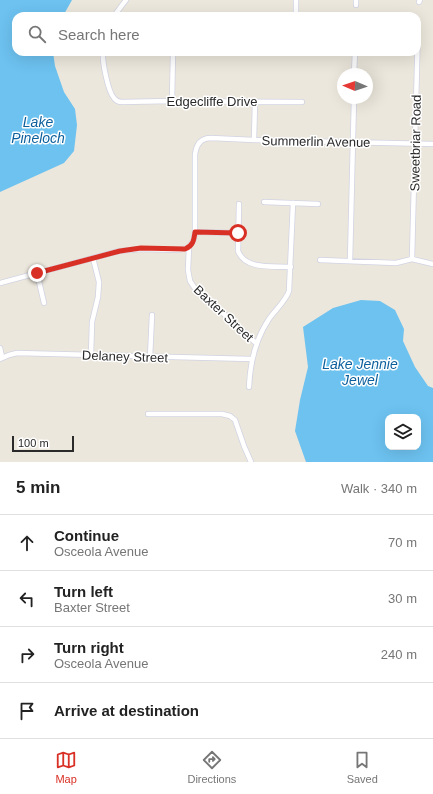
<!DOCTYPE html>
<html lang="en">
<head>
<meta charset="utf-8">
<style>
	body { margin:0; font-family:Helvetica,sans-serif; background:#f6f6f6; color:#222 }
	.controls { position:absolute; right:12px; bottom:12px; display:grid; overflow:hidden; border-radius:8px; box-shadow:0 4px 16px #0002 }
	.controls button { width:36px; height:36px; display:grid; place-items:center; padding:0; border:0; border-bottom:1px solid #e0e0e0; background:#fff; color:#222; font:20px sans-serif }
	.compass { position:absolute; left:337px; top:68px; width:36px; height:36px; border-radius:50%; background:#fff; box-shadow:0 4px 16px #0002; rotate:272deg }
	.scale { position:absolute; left:12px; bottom:10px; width:62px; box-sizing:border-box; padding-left:4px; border:2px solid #2a2a2a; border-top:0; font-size:11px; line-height:14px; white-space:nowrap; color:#2a2a2a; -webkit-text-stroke:3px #fff; paint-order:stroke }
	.stop { position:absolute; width:12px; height:12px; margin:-9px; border:3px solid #d93025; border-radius:50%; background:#fff }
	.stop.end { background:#d93025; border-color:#fff; box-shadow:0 1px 4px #0008 }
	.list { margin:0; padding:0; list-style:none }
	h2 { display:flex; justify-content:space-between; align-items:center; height:52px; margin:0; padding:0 16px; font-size:17px }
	h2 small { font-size:13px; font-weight:400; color:#767676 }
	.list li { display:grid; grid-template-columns:26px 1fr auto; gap:12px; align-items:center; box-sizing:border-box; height:56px; padding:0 16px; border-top:1px solid #e0e0e0 }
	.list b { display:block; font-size:15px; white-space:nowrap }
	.list p { margin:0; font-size:13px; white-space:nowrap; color:#767676 }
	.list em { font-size:13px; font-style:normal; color:#767676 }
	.icon { flex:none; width:22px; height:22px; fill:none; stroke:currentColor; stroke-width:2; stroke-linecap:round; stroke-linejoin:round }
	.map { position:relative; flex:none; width:433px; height:462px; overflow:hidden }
	.search { position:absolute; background:#fff; box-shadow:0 4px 16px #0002; left:12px; right:12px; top:12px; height:44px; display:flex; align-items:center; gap:10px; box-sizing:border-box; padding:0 14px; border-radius:12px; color:#767676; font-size:15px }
	.sheet { height:276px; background:#fff }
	nav { display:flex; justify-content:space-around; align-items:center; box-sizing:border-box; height:56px; border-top:1px solid #e0e0e0; background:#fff; font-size:11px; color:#767676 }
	nav a { display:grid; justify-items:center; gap:2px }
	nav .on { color:#d93025 }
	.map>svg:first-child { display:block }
	.water { fill:#6dc2f0; fill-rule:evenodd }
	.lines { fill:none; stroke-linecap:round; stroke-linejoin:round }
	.minor-casing { stroke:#d1d3e3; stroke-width:6 }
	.minor { stroke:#fff; stroke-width:4.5 }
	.route { stroke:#d93025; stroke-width:5 }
	.labels { text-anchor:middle; stroke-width:3; stroke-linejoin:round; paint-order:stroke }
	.street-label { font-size:13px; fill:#2a2a2a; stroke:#fff }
	.water-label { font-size:14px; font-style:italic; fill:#0b5f9d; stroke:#fff }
</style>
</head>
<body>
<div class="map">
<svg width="433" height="462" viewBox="0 0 433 462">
	<rect width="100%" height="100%" fill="#ece7dc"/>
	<path class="water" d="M0,0H72L63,16H16V52H53L55,66L64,92L75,109L77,125L74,151L64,163L0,192Z
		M361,300L380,301L395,310L404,329L403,341L415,367L428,386L433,388V462H306L295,431L300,400L308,367L303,327L333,308ZM388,417H418V447H388Z"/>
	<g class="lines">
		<defs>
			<path id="minor" d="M419,2L420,0
				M356,5V0
				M114,16L126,0
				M296,16V0
				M103,52C102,61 108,92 114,98C116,101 119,102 122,102L172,101L302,102
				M354,74L355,52
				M172,101L173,52
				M254,140L255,102
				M264,202L318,204
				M239,204L238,251C245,270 273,266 291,267
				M195,232L238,233
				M412,259L418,27
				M320,260L396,263L412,259L433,264
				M350,261L354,98
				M37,273L44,303
				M0,283L119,251L141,249L179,250L189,247
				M256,343L194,287L190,281L188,270L189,247L194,239L195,232V155C196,145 200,138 211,138L254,140L433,144
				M0,348L2,357
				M91,355L92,322L98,297L99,282L93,258
				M150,357L152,315
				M0,359L9,355L17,353L251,359
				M249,387C250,363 255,340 269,319C276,309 285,302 289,291L293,203
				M148,414H222L230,416L235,420L244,446L251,462"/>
		</defs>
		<use href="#minor" class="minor-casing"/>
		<use href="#minor" class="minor"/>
	</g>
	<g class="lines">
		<path class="route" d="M37,273L120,251L141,248L185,249C193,246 194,240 195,232L238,233"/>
	</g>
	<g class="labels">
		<g class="street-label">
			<text x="212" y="106">Edgecliffe Drive</text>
			<text transform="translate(316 141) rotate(1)" y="5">Summerlin Avenue</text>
			<text transform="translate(415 143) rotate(-89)" y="5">Sweetbriar Road</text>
			<text transform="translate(224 313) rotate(43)" y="5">Baxter Street</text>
			<text transform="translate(125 356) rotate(2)" y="5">Delaney Street</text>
		</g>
		<g class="water-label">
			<text x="38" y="127">Lake<tspan x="38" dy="16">Pineloch</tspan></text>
			<text x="360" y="369">Lake Jennie<tspan x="360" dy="16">Jewel</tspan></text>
		</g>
	</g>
</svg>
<div class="controls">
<button><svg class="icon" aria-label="layers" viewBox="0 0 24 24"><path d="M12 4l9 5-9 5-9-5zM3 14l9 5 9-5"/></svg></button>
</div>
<svg class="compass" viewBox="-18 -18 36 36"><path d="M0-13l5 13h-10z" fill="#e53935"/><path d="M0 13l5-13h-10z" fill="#767676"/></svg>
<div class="scale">100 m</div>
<div class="stop" style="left:238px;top:233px"></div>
<div class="stop end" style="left:37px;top:273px"></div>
<div class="search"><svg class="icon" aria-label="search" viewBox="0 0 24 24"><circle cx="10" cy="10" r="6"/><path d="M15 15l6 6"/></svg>Search here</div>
</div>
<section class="sheet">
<h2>5 min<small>Walk · 340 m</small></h2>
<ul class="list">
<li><svg class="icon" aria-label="ahead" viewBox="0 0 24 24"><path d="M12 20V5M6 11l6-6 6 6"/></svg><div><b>Continue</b><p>Osceola Avenue</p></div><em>70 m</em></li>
<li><svg class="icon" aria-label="left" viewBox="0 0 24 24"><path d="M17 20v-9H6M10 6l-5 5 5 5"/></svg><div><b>Turn left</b><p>Baxter Street</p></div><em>30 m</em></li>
<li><svg class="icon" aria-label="right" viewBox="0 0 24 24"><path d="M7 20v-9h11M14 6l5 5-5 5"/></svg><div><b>Turn right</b><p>Osceola Avenue</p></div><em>240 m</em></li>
<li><svg class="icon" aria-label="arrive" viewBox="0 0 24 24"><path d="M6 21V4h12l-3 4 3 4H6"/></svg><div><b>Arrive at destination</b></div></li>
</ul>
</section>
<nav>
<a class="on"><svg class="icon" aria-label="map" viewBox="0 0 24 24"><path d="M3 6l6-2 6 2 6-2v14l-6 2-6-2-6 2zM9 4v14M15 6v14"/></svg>Map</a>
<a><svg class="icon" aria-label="directions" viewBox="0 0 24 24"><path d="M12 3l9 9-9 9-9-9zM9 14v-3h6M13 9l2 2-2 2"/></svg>Directions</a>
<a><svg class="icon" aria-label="saved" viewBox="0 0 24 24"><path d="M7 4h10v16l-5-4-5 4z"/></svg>Saved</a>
</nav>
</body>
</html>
